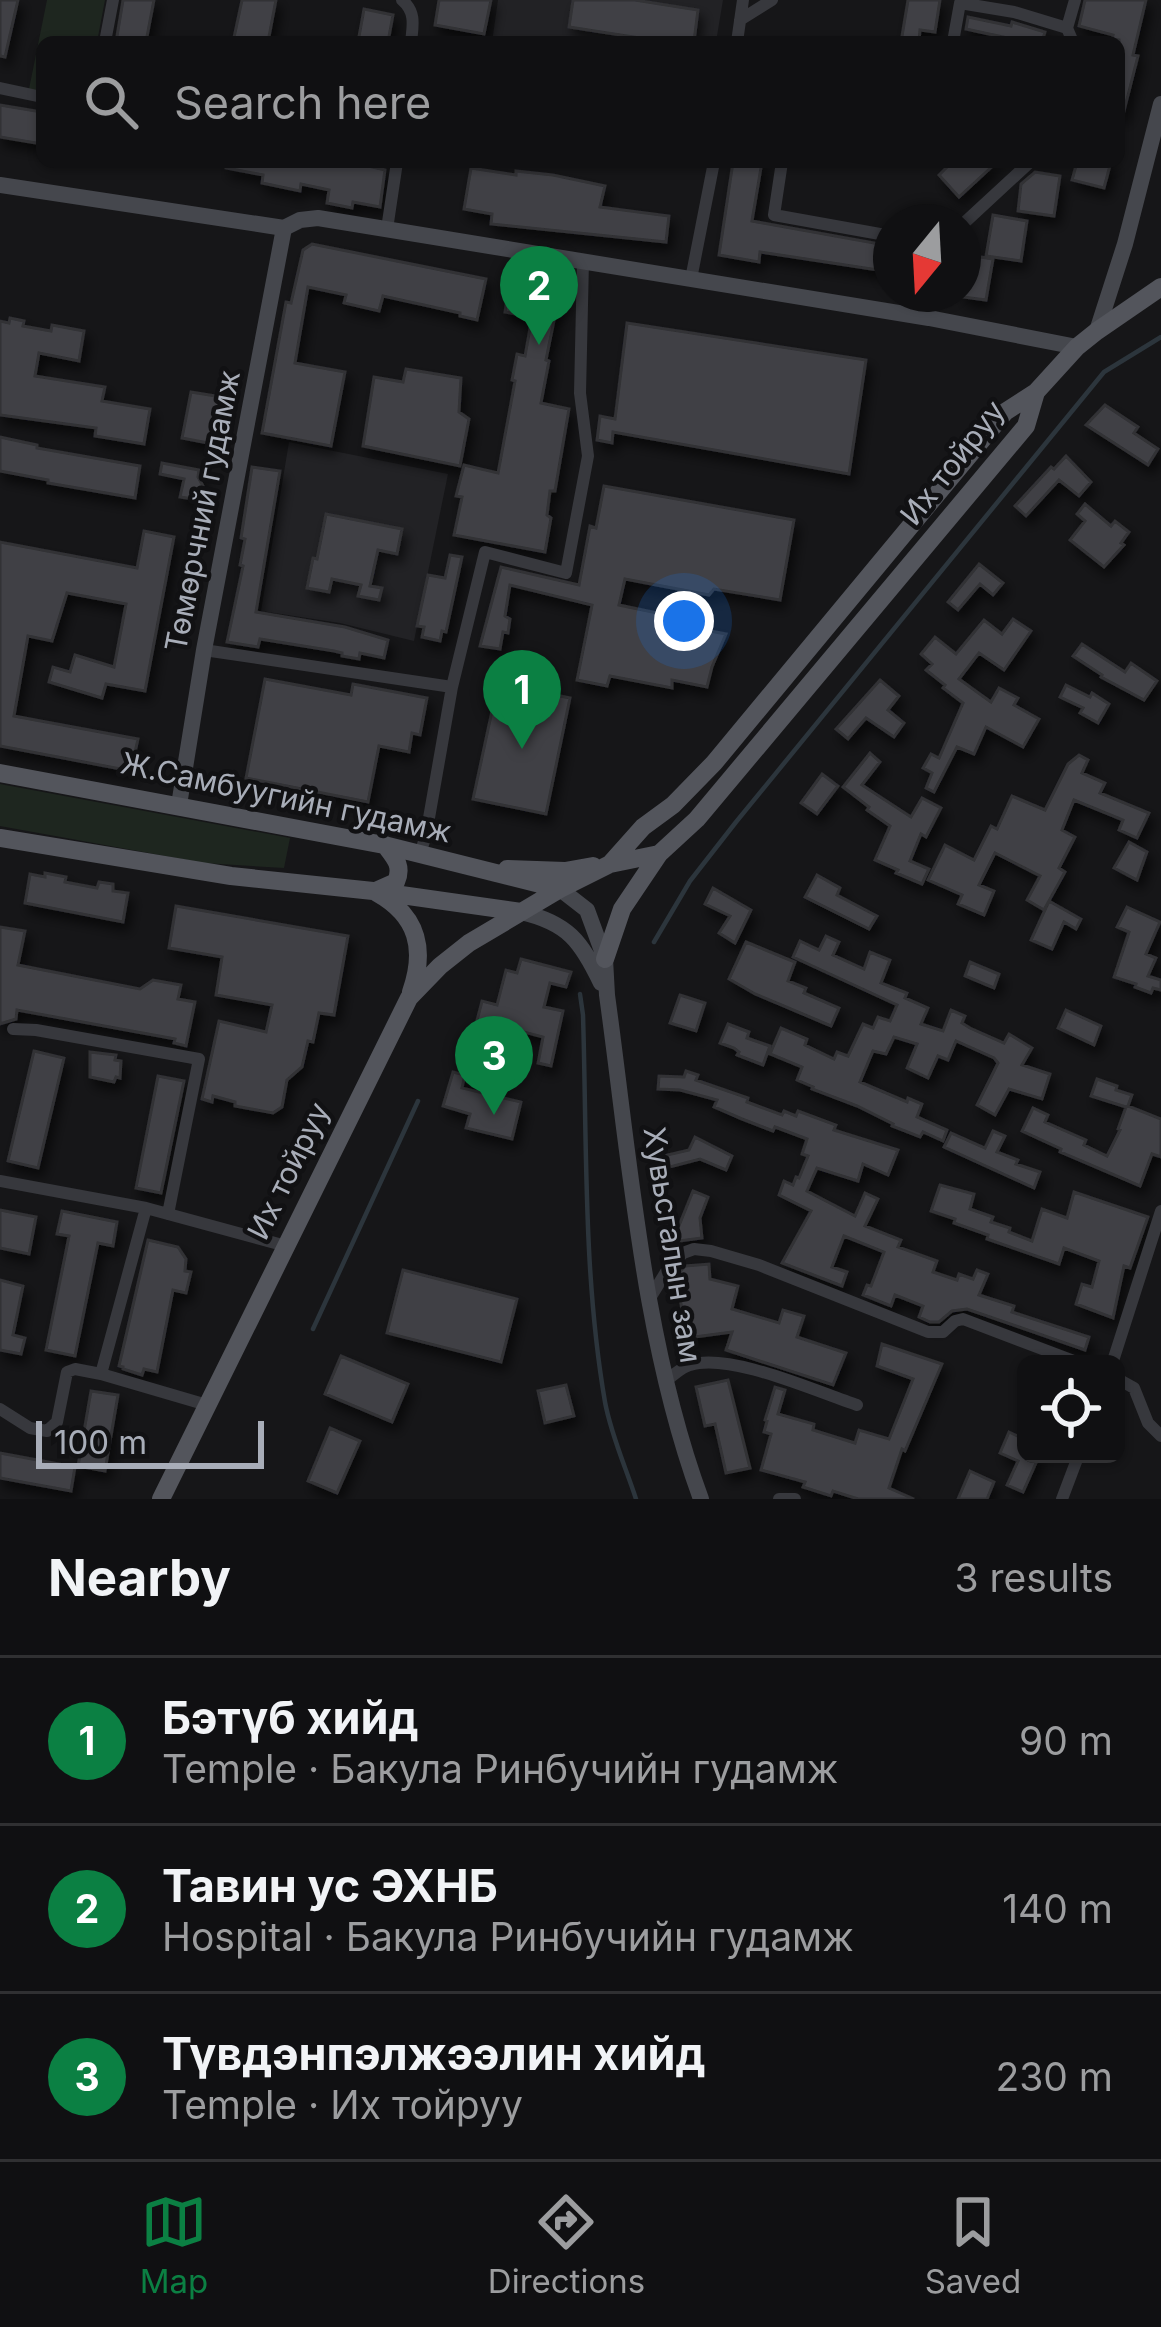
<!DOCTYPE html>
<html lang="en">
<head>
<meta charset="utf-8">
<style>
	body { margin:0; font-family:Inter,sans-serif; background:#1e1e20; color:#f1f3f6 }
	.controls { position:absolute; right:36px; bottom:36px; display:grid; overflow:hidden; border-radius:18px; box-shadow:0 3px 9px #0004 }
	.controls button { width:108px; height:108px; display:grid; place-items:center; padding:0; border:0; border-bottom:3px solid #303032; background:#101012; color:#f1f3f6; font:60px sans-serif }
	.compass { position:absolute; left:873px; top:204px; width:108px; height:108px; border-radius:50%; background:#101012; box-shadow:0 3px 9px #0004; rotate:198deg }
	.scale { position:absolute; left:36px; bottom:30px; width:228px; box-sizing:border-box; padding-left:12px; border:6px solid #a8adb8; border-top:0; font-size:33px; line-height:42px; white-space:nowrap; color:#a8adb8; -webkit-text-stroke:9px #111113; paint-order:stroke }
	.you { position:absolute; left:684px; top:621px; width:42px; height:42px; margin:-30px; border:9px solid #fff; border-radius:50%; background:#1a73e8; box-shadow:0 0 0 18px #1a73e833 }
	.badge { display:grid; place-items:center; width:78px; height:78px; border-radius:50%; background:#0b8043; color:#fff; font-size:39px; font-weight:700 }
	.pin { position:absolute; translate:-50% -99px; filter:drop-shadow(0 3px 6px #0008) }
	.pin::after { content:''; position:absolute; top:63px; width:42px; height:36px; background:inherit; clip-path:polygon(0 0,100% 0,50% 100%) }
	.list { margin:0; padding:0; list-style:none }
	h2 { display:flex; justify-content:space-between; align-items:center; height:156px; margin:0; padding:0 48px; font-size:51px }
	h2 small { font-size:39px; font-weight:400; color:#9c9d9f }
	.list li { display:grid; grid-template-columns:78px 1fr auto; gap:36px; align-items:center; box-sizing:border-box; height:168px; padding:0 48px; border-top:3px solid #303032 }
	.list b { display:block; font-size:45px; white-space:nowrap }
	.list p { margin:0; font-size:39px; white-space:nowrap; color:#9c9d9f }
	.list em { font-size:39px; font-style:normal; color:#9c9d9f }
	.icon { flex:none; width:66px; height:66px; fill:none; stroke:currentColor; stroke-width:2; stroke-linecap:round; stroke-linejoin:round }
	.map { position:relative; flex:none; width:1161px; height:1499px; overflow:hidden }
	.search { position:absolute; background:#101012; box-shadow:0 3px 9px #0004; left:36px; right:36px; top:36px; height:132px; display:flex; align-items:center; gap:30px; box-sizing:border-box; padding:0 42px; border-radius:18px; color:#9c9d9f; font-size:45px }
	.sheet { height:660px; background:#101012 }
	nav { display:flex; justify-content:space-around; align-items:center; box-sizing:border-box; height:168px; border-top:3px solid #303032; background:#101012; font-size:33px; color:#9c9d9f }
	nav a { display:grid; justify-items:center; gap:6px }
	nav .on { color:#0b8043 }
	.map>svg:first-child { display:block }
	.built { fill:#222225 }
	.green { fill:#1e261f }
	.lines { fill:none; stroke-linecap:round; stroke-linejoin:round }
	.stream { stroke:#2c353c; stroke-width:4.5 }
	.building { fill:#404145; stroke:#303034; stroke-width:3; filter:url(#shadow) }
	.street { stroke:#37383d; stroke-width:12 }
	.secondary { stroke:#45474d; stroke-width:16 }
	.primary { stroke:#53555c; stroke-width:18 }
	.labels { text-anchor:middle; stroke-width:9; stroke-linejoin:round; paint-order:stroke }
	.street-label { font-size:30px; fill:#a8adb8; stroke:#111113 }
</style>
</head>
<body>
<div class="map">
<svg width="1161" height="1499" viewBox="0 0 1161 1499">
	<defs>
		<filter id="shadow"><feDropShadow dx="4.5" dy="8" stdDeviation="6" flood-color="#0009"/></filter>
	</defs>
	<rect width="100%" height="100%" fill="#161618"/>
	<path class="built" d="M498,0H723L716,42H492Z
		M289,442L448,474L414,641L340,623L261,611Z"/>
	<path class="green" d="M47,0H105L97,42H42V91L29,89Z
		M0,784L290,838L284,868L204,863L0,826Z"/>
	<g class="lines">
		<path class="stream" d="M654,942L690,881L736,822L1104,372L1161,337
			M580,994L583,1015C587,1143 583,1275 605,1402C611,1435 626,1468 636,1499
			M313,1329L418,1101"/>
	</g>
	<path class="building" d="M0,0H18L5,57L0,56Z
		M123,0H154L146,42H116Z
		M242,0H276L268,42H233Z
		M439,0H491L484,34L435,25Z
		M573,0H635L698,10L694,42H665L569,27Z
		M908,0H940L935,32L920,30L919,42H901Z
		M1085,0H1146L1133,55L1138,56L1123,115L1119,114V40L1112,39L1113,35L1079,26Z
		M364,9L393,15L388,42H358Z
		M968,17L1011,26L1012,22L1045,32L1042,42H1006L1007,38L966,29Z
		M0,105L42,112V144L0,137Z
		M226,162H365L364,165L385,170L380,207L353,202L352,208L327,203L329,190L301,184L300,191L262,183L263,175L226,168Z
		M733,162H762L752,221L891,246V272L760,252L759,262L719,255Z
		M952,162H997L959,197L939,175Z
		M1077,162H1111L1104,188L1072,180Z
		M471,168L516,175V171L553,175L605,186L600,207L669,216L666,242L491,224L492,214L464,209Z
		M1035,172L1060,176L1054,216L1018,211L1021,184Z
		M993,215L1027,221L1021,261L986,256Z
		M312,244L486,279L477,320L460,316V313L383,296L379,311L344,303L346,295L308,287L295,363L345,372L331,446L262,433L286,302L291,303L303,250Z
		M963,254L993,259L986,300L963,297Z
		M510,279L561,286L546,360L549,361L541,403L569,409L555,491H550L547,515L551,518L545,552L454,535L462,497L456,496L464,465L498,473L515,381L512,380L517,354L525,356L532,317L505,312Z
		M10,318L24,321L23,326L51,331L52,325L84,331L79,361L39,353L35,376L105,387L102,401L150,409L144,444L95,436L96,428L0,415V321L9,323Z
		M627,323L866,360L849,474L613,432L612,443L597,440L600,416L615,419Z
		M406,369L461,378L459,412L469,419L460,466L363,446L374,377L403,382Z
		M191,392L222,397L213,444L182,438Z
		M1105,405L1138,427L1134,433L1158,449L1148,465L1086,425Z
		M0,437L37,445V448L140,466L135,498L48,483V480L0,471Z
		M1066,456L1091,482L1079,496L1059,480L1026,516L1015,506L1051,467L1054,469Z
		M162,463L199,470L198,477L203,486L194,494L193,499L180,497L184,479L160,474Z
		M252,467L280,471L256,612L345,627L388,640L384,658L360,653L359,659L342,656V653L334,651L260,639L258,647L227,642L243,566L240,565L245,539L241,538Z
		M604,486L794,520L780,600L714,589L709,595L625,579L619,605L682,618L684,626L726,634L712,667L707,687L672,680V688L610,676L607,686L577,680L592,605L510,585L505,616L510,619L508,633L503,632L500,649L480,646L501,567L579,585L590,526L596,528Z
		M1085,504L1111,526L1115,521L1129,532L1121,543L1124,545L1104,567L1070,540L1085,521L1077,514Z
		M326,514L402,529L397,554L378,550L370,586L382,588L379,600L358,596L361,585L332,579L329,592L307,588L313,558L317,559Z
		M144,531L174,537L145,691L106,684L102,698L49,682L53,667L70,672L75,655L114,667L126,604L67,593L52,641L28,636L14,716L138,739L131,771L0,746V542L137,568Z
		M450,555L462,557L446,632L442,631L440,641L422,637L424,627L417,626L428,575L445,578Z
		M979,564L1003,583L993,595L980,584L958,610L948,602Z
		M1013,619L1031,631L1004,670L979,653L959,679L991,702L999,688L1018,698L1014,705L1039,719L1023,747L986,727L974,754L957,747L934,792L926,788L932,773L923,768L931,754L939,758L963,703L943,688L945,685L926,670L932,664L921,654L935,637L956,654L984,620L1002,634Z
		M1082,644L1125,672L1131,663L1157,681L1144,700L1101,677L1102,675L1073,656Z
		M265,679L351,695L353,684L427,698L420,735L412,733L409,752L379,746L368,802L246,778Z
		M880,680L899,696L888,710L904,723L894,737L866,718L848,739L836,729Z
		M498,683L570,698L546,814L473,799Z
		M1066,685L1090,697L1092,693L1109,704L1098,723L1080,713L1083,708L1060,697Z
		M870,753L880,762L862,785L911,817L922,798L941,808L926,837L921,834L910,861L929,869L922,884L896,873L898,870L875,860L890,826L867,810L869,807L843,787Z
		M1079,755L1088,760L1082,773L1105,783L1100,793L1149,813L1137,838L1119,830L1123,820L1074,800L1062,830L1075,837L1059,868L1065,872L1044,910L1027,900L1040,876L995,853L979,885L994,891L984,915L958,904L962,895L928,880L945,845L974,860L991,826L997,829L1012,796L1045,810L1068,764Z
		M822,774L838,786L817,814L801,803Z
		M1129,842L1147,852L1137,880L1114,868Z
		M45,873L66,877L65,882L97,888L99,882L113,884V891L128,893L123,922L25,903L30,874L45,877Z
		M817,875L840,888L837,895L877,916L869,929L805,897Z
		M713,888L751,910L735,943L719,933L730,916L705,904Z
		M1049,901L1081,919L1076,929L1064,922L1052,949L1031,940Z
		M176,906L348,936L334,1015L319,1013L313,1042L308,1041L302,1067L287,1080L282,1107L273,1113L235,1106V1102L213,1096L212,1102L202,1099L219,1021L266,1032L272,1005L216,995L222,957L169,948Z
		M1127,907L1160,922L1146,954L1156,958L1148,976L1161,980V990L1153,988L1151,993L1135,987L1136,984L1114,977L1129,932L1117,927Z
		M0,927L25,931L18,965L140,989L153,980L181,985L178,999L195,1002L186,1046L174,1043L175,1039L17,1010L16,1019L0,1024Z
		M826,936L839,942L833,955L864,969L870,952L890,960L881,983L907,993L905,998L928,1008L921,1024L943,1031L951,1010L965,1016L962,1023L970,1028L1004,1043L1009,1034L1032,1048L1022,1065L1050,1074L1042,1099L1009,1089L995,1115L977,1105L998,1063L994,1058L956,1041L948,1060L938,1056L928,1078L907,1068L917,1044L894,1037L886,1054L873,1051L860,1082L907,1102L908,1098L922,1104L917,1117L947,1130L943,1141L923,1132L920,1137L892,1126L893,1124L857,1106L812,1089L813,1087L797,1080L802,1067L770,1054L781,1028L807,1039L805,1045L834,1059L837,1052L848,1056L863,1024L873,1028L878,1017L890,1021L897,1005L793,957L800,941L819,950Z
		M746,942L795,962L788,981L806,988L804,993L839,1008L831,1026L755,994L729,979Z
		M521,959L571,972L566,987L550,983L544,1007L563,1011L551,1066L538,1063L543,1037L490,1023L488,1031L475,1028L482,1001L497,1005L506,970L517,973Z
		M970,962L999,974L994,988L965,976Z
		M680,995L705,1003L696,1031L670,1023Z
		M1066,1010L1101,1026L1094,1045L1058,1028Z
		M728,1024L749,1032L747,1038L770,1046L763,1065L737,1055L739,1052L734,1048L720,1043Z
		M34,1051L64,1058L38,1168L8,1161Z
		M90,1052L116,1055L115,1060L121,1061L120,1078L116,1077L114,1082L90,1077Z
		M686,1071L698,1075L696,1080L748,1098L747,1102L782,1115L784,1111L796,1116L798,1111L836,1125L834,1130L898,1150L888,1175L863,1164L858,1181L817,1168L807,1191L855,1216L865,1193L878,1199L865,1226L901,1240L898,1247L937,1261L933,1272L957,1280L959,1274L973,1279L977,1270L988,1274L979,1295L1014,1306L1012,1312L1089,1337L1085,1350L967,1309L952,1311L939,1322H930L919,1317L923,1306L895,1295L891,1306L863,1295L867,1285L871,1286L884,1252L844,1236L832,1267L847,1272L842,1286L782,1263L811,1211L779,1195L784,1181L793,1185L796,1177L799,1178L808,1156L802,1154L807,1139L775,1127L773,1131L742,1119L714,1107L717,1100L680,1090L658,1089L659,1076L684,1077Z
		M453,1072L465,1075L462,1088L521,1102L512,1139L466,1128L470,1114L443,1106Z
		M158,1076L184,1081L161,1193L136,1188Z
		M1097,1079L1117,1086L1116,1090L1132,1095L1128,1106L1161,1119V1157L1152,1154L1140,1186L1060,1152L1061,1149L1022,1131L1033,1108L1048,1115L1045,1122L1086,1140L1084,1145L1107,1156L1120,1130L1118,1129L1126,1107L1091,1096Z
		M993,1131L1005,1136L997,1152L1018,1160L1016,1164L1040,1172L1034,1188L944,1147L951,1133L985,1148Z
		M695,1137L732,1156L726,1170L700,1159L670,1167L667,1155L689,1150Z
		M940,1185L974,1194L970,1209L993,1217L991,1222L1010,1228L1009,1232L1032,1241L1042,1209L1067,1218L1074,1192L1148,1217L1130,1268L1124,1266L1113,1318L1076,1304L1082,1284L1092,1287L1099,1261L1064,1248L1059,1264L987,1239L988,1235L954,1223L955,1219L931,1211Z
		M693,1191L708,1197L700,1218L702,1238L679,1241L678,1228Z
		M0,1210L36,1217L29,1254L0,1248Z
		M62,1211L117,1222L113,1246L98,1243L75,1356L46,1350L69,1236L57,1234Z
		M148,1240L178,1247L186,1259L185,1271L191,1272L186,1293L173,1290L157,1372L144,1369L142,1375L123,1369V1367L119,1366Z
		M709,1264L710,1279L738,1286L732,1309L779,1323L783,1310L804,1316L797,1337L846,1353L833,1385L726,1350L732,1332L687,1338L676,1276L685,1266Z
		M403,1270L517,1299L501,1362L387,1333Z
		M0,1280L23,1286L13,1335L25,1338L21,1354L0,1350Z
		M882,1344L942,1364L905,1451L902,1449L889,1488L914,1499H858L833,1491L831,1496L803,1487L805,1482L761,1470L771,1434L764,1432L767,1421L765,1420L775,1387L785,1390L778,1414L814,1424L813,1430L855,1443L859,1430L889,1439L913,1379L877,1366Z
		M341,1356L408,1384L392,1422L325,1394Z
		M728,1380L750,1468L726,1473L715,1424L705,1426L696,1387Z
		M566,1385L574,1416L545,1423L538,1391Z
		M91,1391L118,1395L105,1471L78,1466Z
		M330,1428L360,1441L337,1493L308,1481Z
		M1009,1432L1026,1440V1454H1040L1023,1492L1007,1485L1018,1461L1000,1453Z
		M0,1453L75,1467L71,1491L0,1478Z
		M970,1471L994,1482L987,1499H958Z"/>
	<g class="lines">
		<path class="street" d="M402,0C416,12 413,25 411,42
			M740,20L772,0
			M105,42L113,0
			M737,42L743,0
			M953,42L960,3L1014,12L1067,28
			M1073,42L1067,28L1075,0
			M0,88L42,97
			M782,162L774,215L891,236
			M963,224L1030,162
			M387,229L397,162
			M691,279L714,162
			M929,318L933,294
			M204,650L452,687
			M420,854L426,835L452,687L485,552L566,573L588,456L580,393L583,261
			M13,1029L36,1030L199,1059L168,1214
			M0,1181L146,1208L286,1246
			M146,1208L101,1374L207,1405
			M650,1298L666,1272L683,1253L694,1249L711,1251L759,1265L928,1332H943L955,1321L963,1319L1082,1364
			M1112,1364L1161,1211
			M1116,1378L1134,1388L1148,1423L1161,1436
			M666,1380C674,1375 682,1367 690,1365C730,1352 817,1392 857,1405
			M0,1409L30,1428L47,1431L57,1422L67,1372L75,1369L101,1374
			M779,1499H795
			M1062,1499L1079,1454"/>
		<path class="secondary" d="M0,185L284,228L300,220L318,218L929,318L1077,347
			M1097,331L1125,244L1161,104
			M179,805L204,650L284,228
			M560,889L587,910L605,959L607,995C630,1161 643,1342 701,1499
			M521,912C568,923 581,941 601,983"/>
		<path class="primary" d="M0,773L384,845L560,889
			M0,838L231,876L373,891L521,912
			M610,864L643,827L673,805L714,763L1005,412L1036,392L1077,347L1097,331L1161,287
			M507,869L565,871L593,866
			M378,890L396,882C403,866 395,858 385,845
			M377,893C418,916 426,949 411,992
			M605,959L622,909L659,854
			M161,1499L409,998L440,966L469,943L560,889L610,864L659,854L697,819L1026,426L1036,392"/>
	</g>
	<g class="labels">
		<g class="street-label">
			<text transform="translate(953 463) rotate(-52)" y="10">Их тойруу</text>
			<text transform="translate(203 511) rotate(-79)" y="10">Төмөрчний гудамж</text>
			<text transform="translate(286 798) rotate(12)" y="10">Ж.Самбуугийн гудамж</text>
			<text transform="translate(289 1171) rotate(-64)" y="10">Их тойруу</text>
			<text transform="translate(672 1245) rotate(81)" y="10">Хувьсгалын зам</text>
		</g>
	</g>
</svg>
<div class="controls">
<button><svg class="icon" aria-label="locate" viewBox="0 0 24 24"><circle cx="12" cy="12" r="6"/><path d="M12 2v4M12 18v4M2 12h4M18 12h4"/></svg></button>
</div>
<svg class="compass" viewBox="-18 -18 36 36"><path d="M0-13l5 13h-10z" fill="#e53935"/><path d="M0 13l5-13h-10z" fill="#9c9d9f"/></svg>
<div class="scale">100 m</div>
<div class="you"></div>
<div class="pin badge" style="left:522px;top:749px">1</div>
<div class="pin badge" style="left:539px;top:345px">2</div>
<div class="pin badge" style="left:494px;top:1115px">3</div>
<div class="search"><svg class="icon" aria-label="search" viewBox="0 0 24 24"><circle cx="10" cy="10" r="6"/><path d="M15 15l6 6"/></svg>Search here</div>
</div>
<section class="sheet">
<h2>Nearby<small>3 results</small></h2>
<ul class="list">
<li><span class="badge">1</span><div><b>Бэтүб хийд</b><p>Temple · Бакула Ринбучийн гудамж</p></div><em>90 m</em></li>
<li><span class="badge">2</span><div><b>Тавин ус ЭХНБ</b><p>Hospital · Бакула Ринбучийн гудамж</p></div><em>140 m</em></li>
<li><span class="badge">3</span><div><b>Түвдэнпэлжээлин хийд</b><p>Temple · Их тойруу</p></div><em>230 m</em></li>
</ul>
</section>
<nav>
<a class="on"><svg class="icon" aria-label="map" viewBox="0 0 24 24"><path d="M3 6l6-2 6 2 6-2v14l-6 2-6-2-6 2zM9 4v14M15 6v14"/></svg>Map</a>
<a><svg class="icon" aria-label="directions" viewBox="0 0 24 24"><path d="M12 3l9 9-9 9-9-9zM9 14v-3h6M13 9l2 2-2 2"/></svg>Directions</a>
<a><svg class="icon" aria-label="saved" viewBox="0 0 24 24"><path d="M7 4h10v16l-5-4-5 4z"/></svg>Saved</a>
</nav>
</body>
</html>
